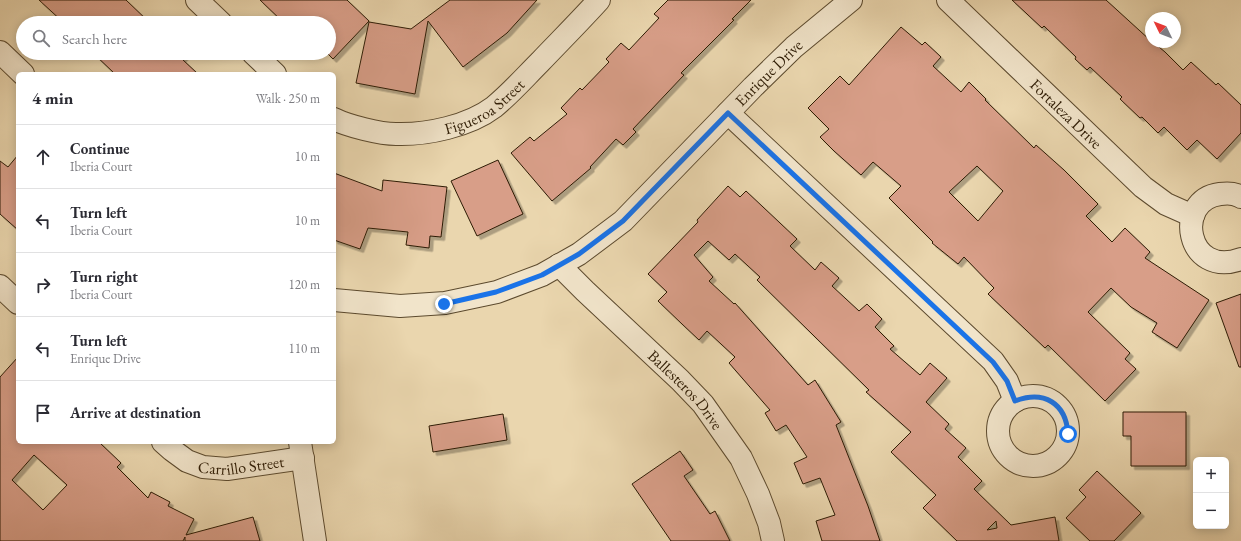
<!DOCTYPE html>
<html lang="en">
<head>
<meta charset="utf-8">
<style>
	body { margin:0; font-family:"EB Garamond",serif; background:#f7f7f7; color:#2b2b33 }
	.controls { position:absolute; right:12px; bottom:12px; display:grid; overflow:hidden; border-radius:6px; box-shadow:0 2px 10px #0003 }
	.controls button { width:36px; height:36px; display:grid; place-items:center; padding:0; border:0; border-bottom:1px solid #e1e1e2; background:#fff; color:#2b2b33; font:20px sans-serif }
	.compass { position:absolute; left:1145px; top:12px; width:36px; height:36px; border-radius:50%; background:#fff; box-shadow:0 2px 10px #0003; rotate:313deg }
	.stop { position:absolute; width:12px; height:12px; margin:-9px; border:3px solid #1a73e8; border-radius:50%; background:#fff }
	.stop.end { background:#1a73e8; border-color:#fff; box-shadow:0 1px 4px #0008 }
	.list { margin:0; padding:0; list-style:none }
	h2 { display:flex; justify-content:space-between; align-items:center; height:52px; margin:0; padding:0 16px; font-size:17px }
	h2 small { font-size:13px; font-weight:400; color:#7c7c81 }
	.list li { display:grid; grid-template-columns:26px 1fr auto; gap:12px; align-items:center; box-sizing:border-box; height:64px; padding:0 16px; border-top:1px solid #e1e1e2 }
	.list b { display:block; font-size:15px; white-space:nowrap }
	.list p { margin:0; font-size:13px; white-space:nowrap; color:#7c7c81 }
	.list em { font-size:13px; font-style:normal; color:#7c7c81 }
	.icon { flex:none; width:22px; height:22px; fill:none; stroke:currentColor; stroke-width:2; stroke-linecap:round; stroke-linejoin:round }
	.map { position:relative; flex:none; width:1241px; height:541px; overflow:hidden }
	.search { position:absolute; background:#fff; box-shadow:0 2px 10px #0003; left:16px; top:16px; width:320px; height:44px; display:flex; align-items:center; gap:10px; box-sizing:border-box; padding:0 14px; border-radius:22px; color:#7c7c81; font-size:15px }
	.panel { position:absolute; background:#fff; box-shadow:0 2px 10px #0003; left:16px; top:72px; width:320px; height:372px; border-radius:6px }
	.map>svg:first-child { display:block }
	.building { fill:#d89e88; stroke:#2d1b04; fill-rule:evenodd; filter:url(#shadow) }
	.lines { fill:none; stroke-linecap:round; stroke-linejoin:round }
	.minor-casing { stroke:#5c4a2e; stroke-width:24 }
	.tertiary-casing { stroke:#5c4a2e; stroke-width:24 }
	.minor { stroke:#f1e4ca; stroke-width:22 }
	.tertiary { stroke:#f1e4ca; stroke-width:22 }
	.route { stroke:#1a73e8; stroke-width:5 }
	.labels { text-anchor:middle; stroke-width:3; stroke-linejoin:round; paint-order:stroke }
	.street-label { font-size:16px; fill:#2d1b04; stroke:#f1e4ca }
</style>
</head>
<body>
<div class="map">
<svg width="1241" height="541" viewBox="0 0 1241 541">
	<defs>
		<filter id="shadow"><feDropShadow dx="3.5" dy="3.5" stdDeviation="0" flood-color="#0004"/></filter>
	</defs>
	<rect width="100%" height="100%" fill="#ead6ae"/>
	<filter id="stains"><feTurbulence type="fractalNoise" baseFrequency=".005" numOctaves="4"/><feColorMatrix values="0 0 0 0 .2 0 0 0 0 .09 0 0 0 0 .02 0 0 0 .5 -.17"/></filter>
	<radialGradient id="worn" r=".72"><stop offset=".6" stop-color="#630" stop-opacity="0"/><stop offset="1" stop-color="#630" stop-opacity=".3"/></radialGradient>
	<path class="building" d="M39,0H126L150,23H64Z
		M260,0H347L369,21L333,59L327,53H329V23H284Z
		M450,0H537L507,33L463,67L428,21L415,94L356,83L369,22L411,29Z
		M668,0H751L732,19L734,20L681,73L684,75L633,129L636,132L623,145L616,139L590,167L591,168L552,201L511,153L530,137L534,141L567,114L561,108L580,88L582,90L609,62L606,59L621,43L629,50L659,18L654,14Z
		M1012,0H1106L1151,41V42H1153L1165,52L1183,70L1191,62L1216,85L1218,83L1241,105V133L1217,159L1197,140L1187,150L1164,127L1158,133L1142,117L1140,118L1120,99L1122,97L1090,67L1087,70L1075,59L1076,57L1044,26L1042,28Z
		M901,27L922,45L925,42L941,57L933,66L961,92L969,82L986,99L985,100L1034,148L1036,145L1064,170L1098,204L1086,216L1112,242L1125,228L1150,252L1145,258L1209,300L1177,348L1152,332L1157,323L1131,307L1111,288L1088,312L1130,353L1125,359L1136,369L1105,401L1048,345L1045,348L988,294L994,288L964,257L958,264L932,243L933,242L889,198L901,186L873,162L861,175L834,151L820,137L829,129L808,108L840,76L849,85ZM977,166L1003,191L978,221L949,192Z
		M93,53H181L185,56L182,59L198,74H115Z
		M18,155V230L0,214V161L8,167Z
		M498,160L523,214L477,236L451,181Z
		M334,173L382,191L383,180L447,187L441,237L430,236L429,248L406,245L408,232L368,228L360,249L334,240Z
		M728,186L740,197L746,191L797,239L790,246L815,270L821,262L839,278L832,286L859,311L867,304L882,319L875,327L894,346L890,349L920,375L930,363L947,378L926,402L949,424L945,429L966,448L958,457L982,481L974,489L1011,525L1055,517L1059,541H957L923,508L936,495L891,452L911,432L866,392L869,390L757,280L760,277L735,254L729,260L708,241L694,255L713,277L709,281L734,304L735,303L808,385L815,380L841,422L836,425L868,506L880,541H822L816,521L835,515L820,478L803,484L794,463L807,457L786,425L776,431L765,413L770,410L729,363L735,357L707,331L699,340L682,324L658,301L667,292L648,274L698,222L697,220ZM996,521L997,528L987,530Z
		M1241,294V367H1239L1216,303Z
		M18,357V442H99L121,463L117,467L148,498L151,492L170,502L168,506L194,519L186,535L253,517L260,541H185V537L183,541H0V377ZM34,455L67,485L43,510L12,480Z
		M1123,412H1186V466H1131V436H1123Z
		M503,414L507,440L433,452L429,426Z
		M680,451L693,470L684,476L710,514L715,511L730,541H671L632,484Z
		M1097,471L1141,513L1114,541H1090L1066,518L1086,497L1079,490Z"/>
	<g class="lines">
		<defs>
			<g id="minor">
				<path d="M197,0L221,23"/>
				<path id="s1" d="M948,0L1143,187L1166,204L1193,216"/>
				<path d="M253,53L275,74"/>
				<path d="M728,113L993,361L1007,381L1015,401"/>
				<path id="s2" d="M334,119C348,126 380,134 396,134C427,135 469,126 494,107C511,93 525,77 540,62C560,41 580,21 599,0"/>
				<path d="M1241,197C1235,193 1227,193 1220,194C1173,200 1186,279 1241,259"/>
				<path id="s3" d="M559,265L585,291L680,380L703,404L741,458L758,494L769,523L773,541"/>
				<path d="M0,286L18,303"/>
				<circle cx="1033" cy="431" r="35"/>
				<path id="s4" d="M163,442L172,450L187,461L203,467L227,469L303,458"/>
				<path d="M300,442L315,541"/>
			</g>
			<g id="tertiary">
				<path d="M0,52L23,74"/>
				<path id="s5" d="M334,300L400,306L445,303L497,292L542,275L579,254L623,221L753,87L794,47L851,0"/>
			</g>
		</defs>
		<use href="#minor" class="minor-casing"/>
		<use href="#tertiary" class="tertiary-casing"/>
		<use href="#minor" class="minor"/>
		<use href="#tertiary" class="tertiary"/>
	</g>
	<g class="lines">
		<path class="route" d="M444,304L496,292L542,275L579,254L623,221L728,113L993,362L1007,381L1015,401C1044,390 1066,403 1068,434"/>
	</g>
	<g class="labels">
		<g class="street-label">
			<text dy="6" stroke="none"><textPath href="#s5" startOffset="518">Enrique Drive</textPath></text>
			<text dy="6" stroke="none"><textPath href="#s2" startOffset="159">Figueroa Street</textPath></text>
			<text dy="6" stroke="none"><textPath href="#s1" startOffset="164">Fortaleza Drive</textPath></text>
			<text dy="6" stroke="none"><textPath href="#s3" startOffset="178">Ballesteros Drive</textPath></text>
			<text dy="6" stroke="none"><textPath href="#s4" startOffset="86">Carrillo Street</textPath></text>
		</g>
	</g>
	<rect width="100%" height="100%" filter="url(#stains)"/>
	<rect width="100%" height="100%" fill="url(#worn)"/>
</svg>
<div class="controls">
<button>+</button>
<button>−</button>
</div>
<svg class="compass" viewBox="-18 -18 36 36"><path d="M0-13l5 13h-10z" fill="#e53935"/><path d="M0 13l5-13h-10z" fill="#7c7c81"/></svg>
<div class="stop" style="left:1068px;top:434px"></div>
<div class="stop end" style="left:444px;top:304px"></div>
<div class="search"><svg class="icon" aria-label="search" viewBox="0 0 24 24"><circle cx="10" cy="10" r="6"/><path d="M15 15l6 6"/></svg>Search here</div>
<section class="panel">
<h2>4 min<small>Walk · 250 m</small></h2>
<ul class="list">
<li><svg class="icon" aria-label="ahead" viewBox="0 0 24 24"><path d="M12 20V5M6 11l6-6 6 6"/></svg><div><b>Continue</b><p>Iberia Court</p></div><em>10 m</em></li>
<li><svg class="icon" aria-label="left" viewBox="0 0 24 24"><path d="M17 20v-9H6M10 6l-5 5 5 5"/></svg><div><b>Turn left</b><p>Iberia Court</p></div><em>10 m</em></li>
<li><svg class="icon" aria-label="right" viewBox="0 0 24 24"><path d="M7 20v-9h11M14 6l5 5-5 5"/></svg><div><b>Turn right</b><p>Iberia Court</p></div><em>120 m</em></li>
<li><svg class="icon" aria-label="left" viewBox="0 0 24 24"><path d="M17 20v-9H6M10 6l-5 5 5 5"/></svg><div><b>Turn left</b><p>Enrique Drive</p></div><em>110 m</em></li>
<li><svg class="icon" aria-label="arrive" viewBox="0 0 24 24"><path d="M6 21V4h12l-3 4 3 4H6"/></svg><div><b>Arrive at destination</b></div></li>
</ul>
</section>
</div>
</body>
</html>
